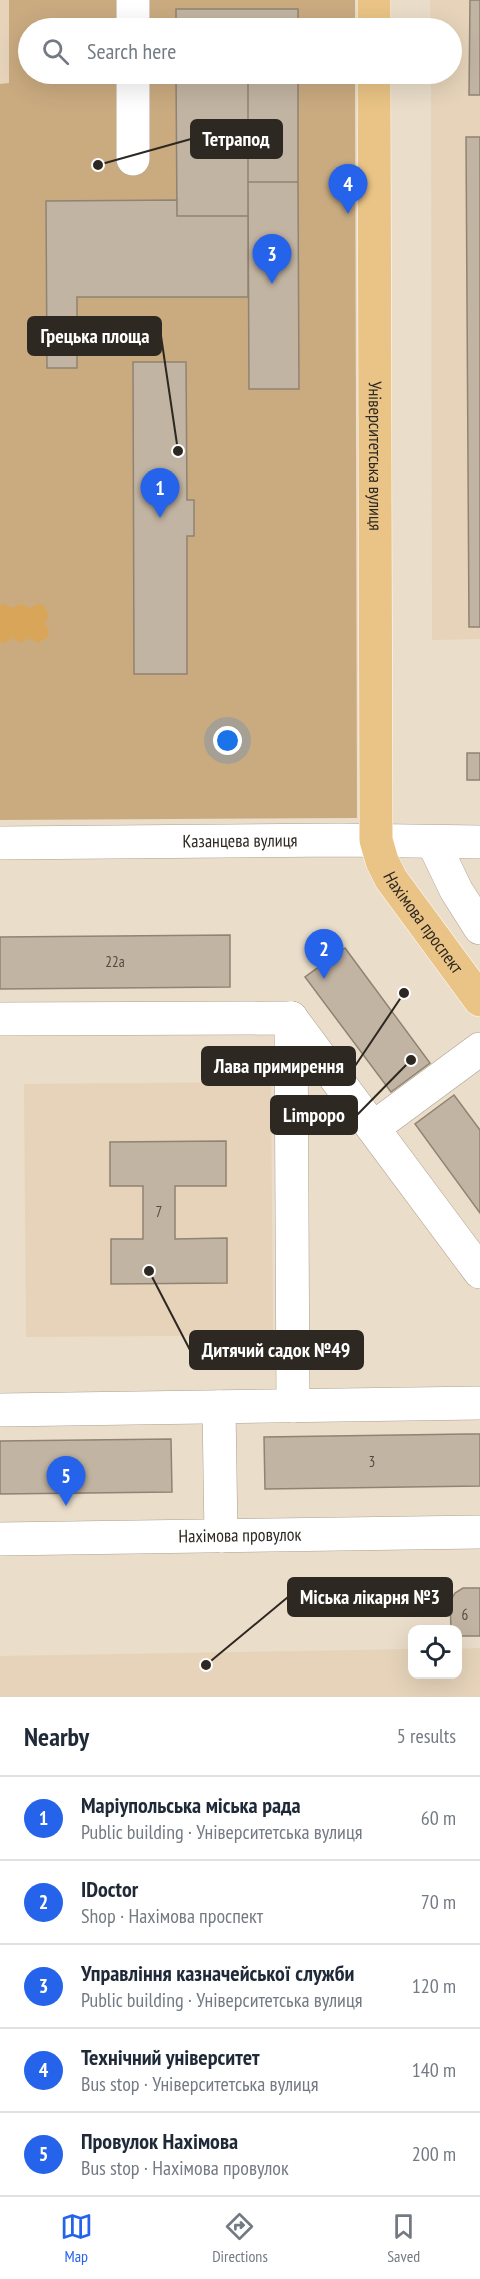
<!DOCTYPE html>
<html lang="en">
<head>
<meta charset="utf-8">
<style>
	body { margin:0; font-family:"PT Sans Narrow",sans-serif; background:#f2f2f3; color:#1f2937 }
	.controls { position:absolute; right:18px; bottom:18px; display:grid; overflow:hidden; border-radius:12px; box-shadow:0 6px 24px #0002 }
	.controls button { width:54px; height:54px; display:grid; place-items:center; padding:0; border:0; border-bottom:2px solid #e0e1e3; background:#fff; color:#1f2937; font:30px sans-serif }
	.you { position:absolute; left:228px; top:741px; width:21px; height:21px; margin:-15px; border:4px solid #fff; border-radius:50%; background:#1a73e8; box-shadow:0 0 0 9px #1a73e833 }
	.badge { display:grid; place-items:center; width:39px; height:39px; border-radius:50%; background:#2563eb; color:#fff; font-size:20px; font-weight:700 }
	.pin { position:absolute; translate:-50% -50px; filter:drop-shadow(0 2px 3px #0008) }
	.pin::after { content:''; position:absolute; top:32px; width:21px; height:18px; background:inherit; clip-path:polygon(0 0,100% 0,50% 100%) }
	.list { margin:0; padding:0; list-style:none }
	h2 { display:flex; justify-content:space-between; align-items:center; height:78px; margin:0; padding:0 24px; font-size:26px }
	h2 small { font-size:20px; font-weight:400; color:#747a83 }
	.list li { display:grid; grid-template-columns:39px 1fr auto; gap:18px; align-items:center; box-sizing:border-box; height:84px; padding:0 24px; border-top:2px solid #e0e1e3 }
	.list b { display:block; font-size:22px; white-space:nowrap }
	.list p { margin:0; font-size:20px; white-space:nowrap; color:#747a83 }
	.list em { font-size:20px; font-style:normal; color:#747a83 }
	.icon { flex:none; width:33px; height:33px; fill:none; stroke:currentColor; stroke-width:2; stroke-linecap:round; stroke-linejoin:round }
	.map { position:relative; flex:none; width:480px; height:1697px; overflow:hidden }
	.search { position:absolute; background:#fff; box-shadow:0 6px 24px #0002; left:18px; right:18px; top:18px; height:66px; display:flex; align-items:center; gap:15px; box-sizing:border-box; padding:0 21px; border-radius:33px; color:#747a83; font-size:22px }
	.sheet { height:498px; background:#fff }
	nav { display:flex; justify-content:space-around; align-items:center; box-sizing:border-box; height:84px; border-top:2px solid #e0e1e3; background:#fff; font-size:16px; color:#747a83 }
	nav a { display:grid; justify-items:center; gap:3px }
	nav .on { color:#2563eb }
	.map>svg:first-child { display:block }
	.built { fill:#e6d3ba }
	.green { fill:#caab80 }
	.water { fill:#d8a559 }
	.building { fill:#c2b4a2; stroke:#908372; stroke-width:1.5 }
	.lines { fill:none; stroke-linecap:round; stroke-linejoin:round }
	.minor-casing { stroke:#aea08f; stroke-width:34 }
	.major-casing { stroke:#fff; stroke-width:34 }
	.minor { stroke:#fff; stroke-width:33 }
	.major { stroke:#eac486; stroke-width:33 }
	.labels { text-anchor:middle; stroke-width:4.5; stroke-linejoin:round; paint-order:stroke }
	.number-label { font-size:15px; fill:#524b41 }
	.street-label { font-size:18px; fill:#2d2821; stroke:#fff }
	.leader { fill:none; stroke:#2d2821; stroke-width:2 }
	.callout-dot { fill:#2d2821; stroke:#fff; stroke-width:2 }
	.callout { fill:#2d2821; stroke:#2d2821; stroke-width:2 }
	.callout-label { font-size:20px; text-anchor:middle; font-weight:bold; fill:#fff }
</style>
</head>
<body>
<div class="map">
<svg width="480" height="1697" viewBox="0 0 480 1697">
	<rect width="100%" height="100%" fill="#eaddca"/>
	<path class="built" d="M0,0H9V84H0Z
		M430,0H480V639L432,640L431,74H452V28H431Z
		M271,1082L273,1335L26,1337L24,1084Z
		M480,1648V1697H0V1656L412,1649V1674H458V1649Z"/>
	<path class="green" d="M9,0H355V28H28V74H355L357,818L0,820V84L9,83Z"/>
	<path class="water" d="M4,604L12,608L21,604L29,608L38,604L44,605L49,615L45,623L49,631L48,637L38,643L29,638L21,643L13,638L4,643L0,642V605Z"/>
	<path class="building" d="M470,0H480V95H469Z
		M176,9H298V28H176Z
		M176,74H248V216H177Z
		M248,74H298V182H248Z
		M466,137H480V627H469Z
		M248,182H298L299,389H249Z
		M177,200V216H248V297H77V368H47L46,201Z
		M133,362H186L187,500H194V536H187V674H134Z
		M467,753H480V780H467Z
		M230,935V987L0,989V937Z
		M345,948L430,1063L391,1092L305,977Z
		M454,1095L480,1130V1213L415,1124Z
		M226,1141V1186H175V1239L227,1238V1283L111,1284V1239H143V1186H110V1142Z
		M467,1434H480V1486L265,1489L264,1437Z
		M171,1439L172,1492L0,1494V1441Z
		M463,1588H480V1636H458V1630H451L450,1601L455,1593Z"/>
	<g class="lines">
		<defs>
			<g id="minor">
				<path d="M133,0V28"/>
				<path d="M133,74V159"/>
				<path d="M433,842L456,890L480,928"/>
				<path id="s1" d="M0,843L340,840L480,842"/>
				<path d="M291,1018L293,1406"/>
				<path d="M291,1018L480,1272"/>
				<path d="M0,1019L291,1018"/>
				<path d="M373,1128L480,1049"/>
				<path d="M219,1407L221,1536"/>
				<path d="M0,1410L480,1403"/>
				<path id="s2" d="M0,1539L480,1532"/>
			</g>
			<g id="major">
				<path d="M374,0V28"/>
				<path id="s3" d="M374,74L376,840L382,861L391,879L480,1000"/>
			</g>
		</defs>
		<use href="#minor" class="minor-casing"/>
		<use href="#major" class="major-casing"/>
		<use href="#minor" class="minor"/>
		<use href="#major" class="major"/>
	</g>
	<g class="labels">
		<g class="number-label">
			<text x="115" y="967">22а</text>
			<text x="159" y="1217">7</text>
			<text x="372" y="1467">3</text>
			<text x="465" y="1620">6</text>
		</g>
		<g class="street-label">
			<text dy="6" stroke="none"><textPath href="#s3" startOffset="382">Університетська вулиця</textPath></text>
			<text dy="6" stroke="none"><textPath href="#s1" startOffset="240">Казанцева вулиця</textPath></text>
			<text dy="6" stroke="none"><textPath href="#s3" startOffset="862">Нахімова проспект</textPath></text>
			<text dy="6" stroke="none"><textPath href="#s2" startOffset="240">Нахімова провулок</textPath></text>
		</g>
	</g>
	<path class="leader" d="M98 165L191 139M178 451L161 336M404 993L355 1066M411 1060L357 1115M149 1271L190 1350M206 1665L288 1597"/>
	<g class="callout-dot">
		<circle cx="98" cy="165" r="6"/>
		<circle cx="178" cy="451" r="6"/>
		<circle cx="404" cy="993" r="6"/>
		<circle cx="411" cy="1060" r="6"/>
		<circle cx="149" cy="1271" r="6"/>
		<circle cx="206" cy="1665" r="6"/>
	</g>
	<g class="callout">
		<rect x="191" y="120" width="91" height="38" rx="6"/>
		<rect x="28" y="317" width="133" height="38" rx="6"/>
		<rect x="202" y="1047" width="153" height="38" rx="6"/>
		<rect x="271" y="1096" width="86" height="38" rx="6"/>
		<rect x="190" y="1331" width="173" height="38" rx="6"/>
		<rect x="288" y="1578" width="164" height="38" rx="6"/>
	</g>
	<g class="callout-label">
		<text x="236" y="146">Тетрапод</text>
		<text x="95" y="343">Грецька площа</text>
		<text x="279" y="1073">Лава примирення</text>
		<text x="314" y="1122">Limpopo</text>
		<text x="276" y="1357">Дитячий садок №49</text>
		<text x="370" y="1604">Міська лікарня №3</text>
	</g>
</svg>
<div class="controls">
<button><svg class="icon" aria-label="locate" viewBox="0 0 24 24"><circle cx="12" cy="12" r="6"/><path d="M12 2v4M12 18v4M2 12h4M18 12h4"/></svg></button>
</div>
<div class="you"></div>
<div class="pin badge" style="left:160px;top:518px">1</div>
<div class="pin badge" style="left:324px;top:979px">2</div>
<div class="pin badge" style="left:272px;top:284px">3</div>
<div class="pin badge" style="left:348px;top:214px">4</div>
<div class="pin badge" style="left:66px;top:1506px">5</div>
<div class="search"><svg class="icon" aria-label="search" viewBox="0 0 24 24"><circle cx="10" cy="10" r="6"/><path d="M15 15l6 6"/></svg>Search here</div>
</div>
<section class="sheet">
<h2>Nearby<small>5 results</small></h2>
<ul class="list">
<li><span class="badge">1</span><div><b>Маріупольська міська рада</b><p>Public building · Університетська вулиця</p></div><em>60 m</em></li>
<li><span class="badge">2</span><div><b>IDoctor</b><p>Shop · Нахімова проспект</p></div><em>70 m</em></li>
<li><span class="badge">3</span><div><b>Управління казначейської служби</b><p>Public building · Університетська вулиця</p></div><em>120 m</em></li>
<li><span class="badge">4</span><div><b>Технічний університет</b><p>Bus stop · Університетська вулиця</p></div><em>140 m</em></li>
<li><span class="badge">5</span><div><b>Провулок Нахімова</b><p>Bus stop · Нахімова провулок</p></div><em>200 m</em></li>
</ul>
</section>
<nav>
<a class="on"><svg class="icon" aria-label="map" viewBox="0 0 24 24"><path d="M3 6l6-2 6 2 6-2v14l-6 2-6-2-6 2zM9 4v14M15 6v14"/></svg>Map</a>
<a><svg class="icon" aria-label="directions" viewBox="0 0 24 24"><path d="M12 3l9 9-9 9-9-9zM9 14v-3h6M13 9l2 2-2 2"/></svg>Directions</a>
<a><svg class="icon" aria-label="saved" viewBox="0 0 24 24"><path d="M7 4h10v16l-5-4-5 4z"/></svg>Saved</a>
</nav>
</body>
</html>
